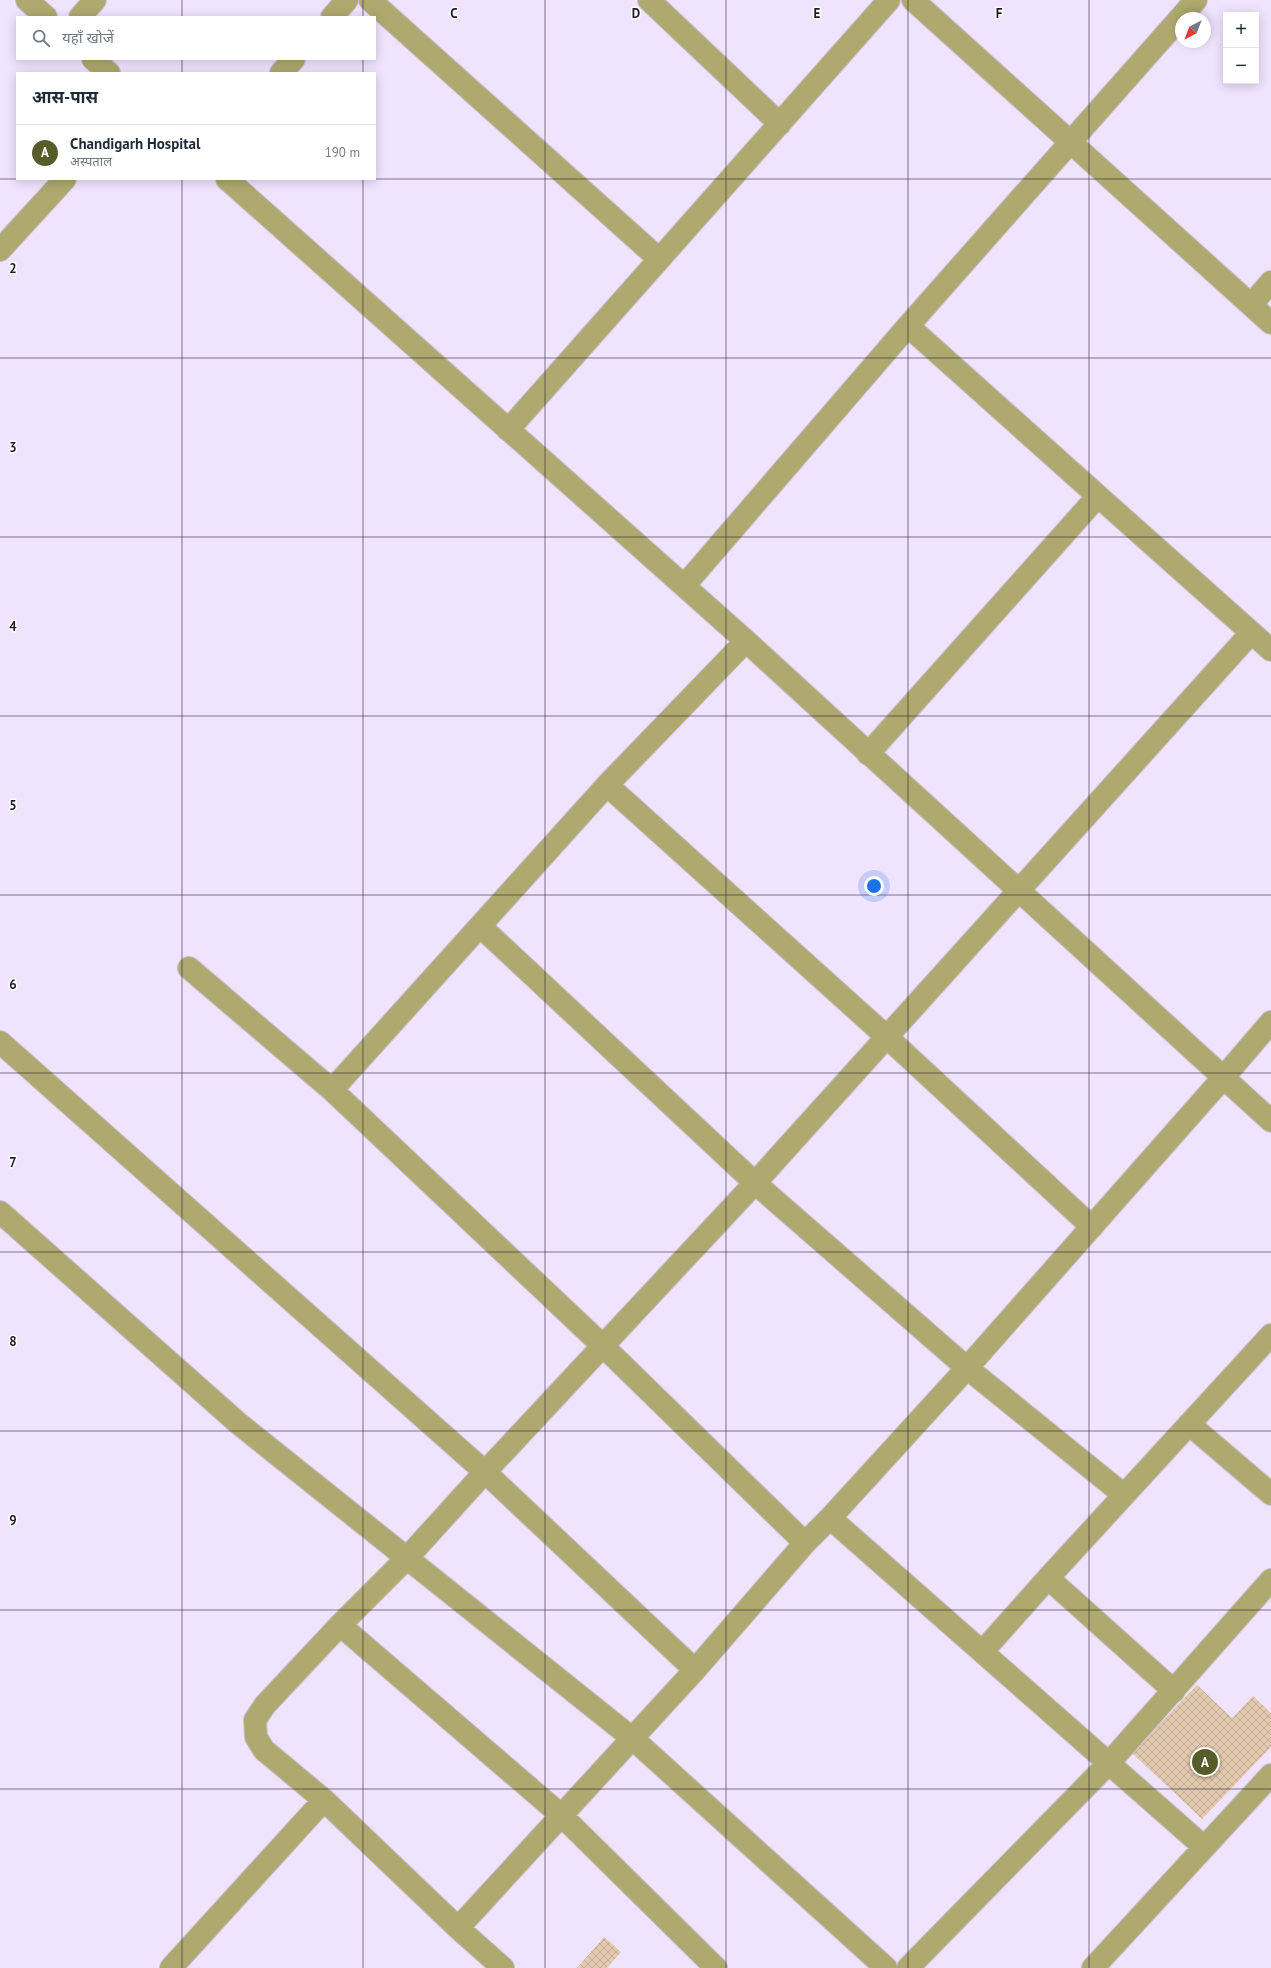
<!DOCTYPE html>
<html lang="hi">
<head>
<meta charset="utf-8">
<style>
	body { margin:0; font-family:"PT Sans","Noto Sans Devanagari",sans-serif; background:#f2f2f3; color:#1f2937 }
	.controls { position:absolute; right:12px; top:12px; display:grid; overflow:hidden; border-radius:0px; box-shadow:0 2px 10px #0003 }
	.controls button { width:36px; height:36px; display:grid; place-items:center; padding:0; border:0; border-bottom:1px solid #e0e1e3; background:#fff; color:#1f2937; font:20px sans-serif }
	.compass { position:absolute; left:1175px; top:12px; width:36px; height:36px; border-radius:50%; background:#fff; box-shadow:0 2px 10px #0003; rotate:222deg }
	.you { position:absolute; left:874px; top:886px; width:14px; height:14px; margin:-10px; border:3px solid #fff; border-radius:50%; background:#1a73e8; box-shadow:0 0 0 6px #1a73e833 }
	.badge { display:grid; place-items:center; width:26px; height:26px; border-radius:50%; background:#565d2b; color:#fff; font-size:13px; font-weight:700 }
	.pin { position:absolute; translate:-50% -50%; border:2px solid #fff; box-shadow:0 1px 4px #0006 }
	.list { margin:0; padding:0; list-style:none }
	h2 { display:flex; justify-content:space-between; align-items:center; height:52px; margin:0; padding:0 16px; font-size:17px }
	h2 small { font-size:13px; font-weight:400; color:#747a83 }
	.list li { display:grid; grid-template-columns:26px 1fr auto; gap:12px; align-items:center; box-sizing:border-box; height:56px; padding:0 16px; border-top:1px solid #e0e1e3 }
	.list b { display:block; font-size:15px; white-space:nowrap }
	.list p { margin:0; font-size:13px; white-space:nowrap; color:#747a83 }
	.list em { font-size:13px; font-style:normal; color:#747a83 }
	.icon { flex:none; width:22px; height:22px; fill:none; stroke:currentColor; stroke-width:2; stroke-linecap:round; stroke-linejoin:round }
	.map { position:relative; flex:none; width:1271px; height:1968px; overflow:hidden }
	.search { position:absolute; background:#fff; box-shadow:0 2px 10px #0003; left:16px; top:16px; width:360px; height:44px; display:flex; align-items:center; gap:10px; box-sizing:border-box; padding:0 14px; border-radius:0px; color:#747a83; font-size:15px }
	.panel { position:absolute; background:#fff; box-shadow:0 2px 10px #0003; left:16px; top:72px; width:360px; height:108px; border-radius:0px }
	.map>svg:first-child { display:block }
	.building { fill:url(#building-cross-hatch) }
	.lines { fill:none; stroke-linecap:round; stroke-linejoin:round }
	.street-casing { stroke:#cabfd7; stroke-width:24 }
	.street { stroke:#aea96e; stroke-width:22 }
	.grid { fill:none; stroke:#1f1a25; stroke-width:1; stroke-opacity:0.55 }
	.grid-label { font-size:13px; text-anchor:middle; font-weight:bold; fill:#1f1a25; stroke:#fff; stroke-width:3; stroke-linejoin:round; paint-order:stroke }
</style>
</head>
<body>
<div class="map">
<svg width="1271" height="1968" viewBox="0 0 1271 1968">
	<defs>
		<pattern id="building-cross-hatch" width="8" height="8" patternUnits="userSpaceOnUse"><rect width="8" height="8" fill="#e3c9ad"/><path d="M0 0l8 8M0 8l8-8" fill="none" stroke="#c2ac95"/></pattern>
	</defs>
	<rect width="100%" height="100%" fill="#f0e3fe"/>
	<path class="building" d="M1197,1685L1232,1718L1253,1696L1271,1713V1747L1202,1819L1132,1753Z
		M604,1937L621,1952L607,1968H577Z"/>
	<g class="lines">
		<defs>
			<path id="street" d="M27,0L46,17
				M370,0L659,259
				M649,0L780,124
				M913,0L1271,323
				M80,17L95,0
				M332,17L347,0
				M93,59L109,73
				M281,73L294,59
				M227,179L746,641L1271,1121
				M0,250L65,179
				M1251,305L1271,282
				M908,326L1196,0
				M508,430L889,0
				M684,586L908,326L1098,496
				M868,754L1098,496L1271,650
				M607,785L888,1038L1092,1227
				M480,926L755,1183L967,1368L1124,1495
				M189,968L332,1090L603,1346L805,1543
				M0,1042L485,1472L695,1670
				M332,1090L607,785L746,641
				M0,1212L238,1423L632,1738L886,1968
				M1189,1424L1271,1494
				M830,1518L1204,1847
				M340,1625L562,1816L716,1968
				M983,1651L1048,1578
				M1174,1691L1048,1578L1271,1335
				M458,1928L695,1670L805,1543L830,1518L967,1368L1223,1078L1271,1022
				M171,1968L324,1800
				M503,1968L458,1928L324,1800L264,1750L256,1737L255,1720L265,1705L340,1625L407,1558L485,1472L755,1183L1251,633
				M908,1968L1109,1763L1271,1580
				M1093,1968L1271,1775"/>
		</defs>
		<use href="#street" class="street-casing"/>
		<use href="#street" class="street"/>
	</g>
	<path class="grid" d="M182,0V17M363,0V17M545,0V1968M726,0V1968M908,0V1968M1089,0V1968M182,59V73M363,59V73M0,179H17M182,179V1968M363,179V1968M375,179H1271M0,358H1271M0,537H1271M0,716H1271M0,895H1271M0,1073H1271M0,1252H1271M0,1431H1271M0,1610H1271M0,1789H1271"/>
	<g class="grid-label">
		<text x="454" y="18">C</text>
		<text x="636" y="18">D</text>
		<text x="817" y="18">E</text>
		<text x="999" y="18">F</text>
		<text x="13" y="273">2</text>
		<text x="13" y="452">3</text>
		<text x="13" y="631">4</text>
		<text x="13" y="810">5</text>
		<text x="13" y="989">6</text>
		<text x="13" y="1167">7</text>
		<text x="13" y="1346">8</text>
		<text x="13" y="1525">9</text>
	</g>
</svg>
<div class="controls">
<button>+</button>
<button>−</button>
</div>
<svg class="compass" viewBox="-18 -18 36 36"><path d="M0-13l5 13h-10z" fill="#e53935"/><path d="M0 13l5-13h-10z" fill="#747a83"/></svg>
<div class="you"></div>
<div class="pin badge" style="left:1205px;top:1762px">A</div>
<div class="search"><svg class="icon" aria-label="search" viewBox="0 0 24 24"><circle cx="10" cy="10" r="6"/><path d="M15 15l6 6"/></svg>यहाँ खोजें</div>
<section class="panel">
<h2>आस-पास<small></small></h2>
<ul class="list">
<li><span class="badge">A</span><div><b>Chandigarh Hospital</b><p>अस्पताल</p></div><em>190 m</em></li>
</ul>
</section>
</div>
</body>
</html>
